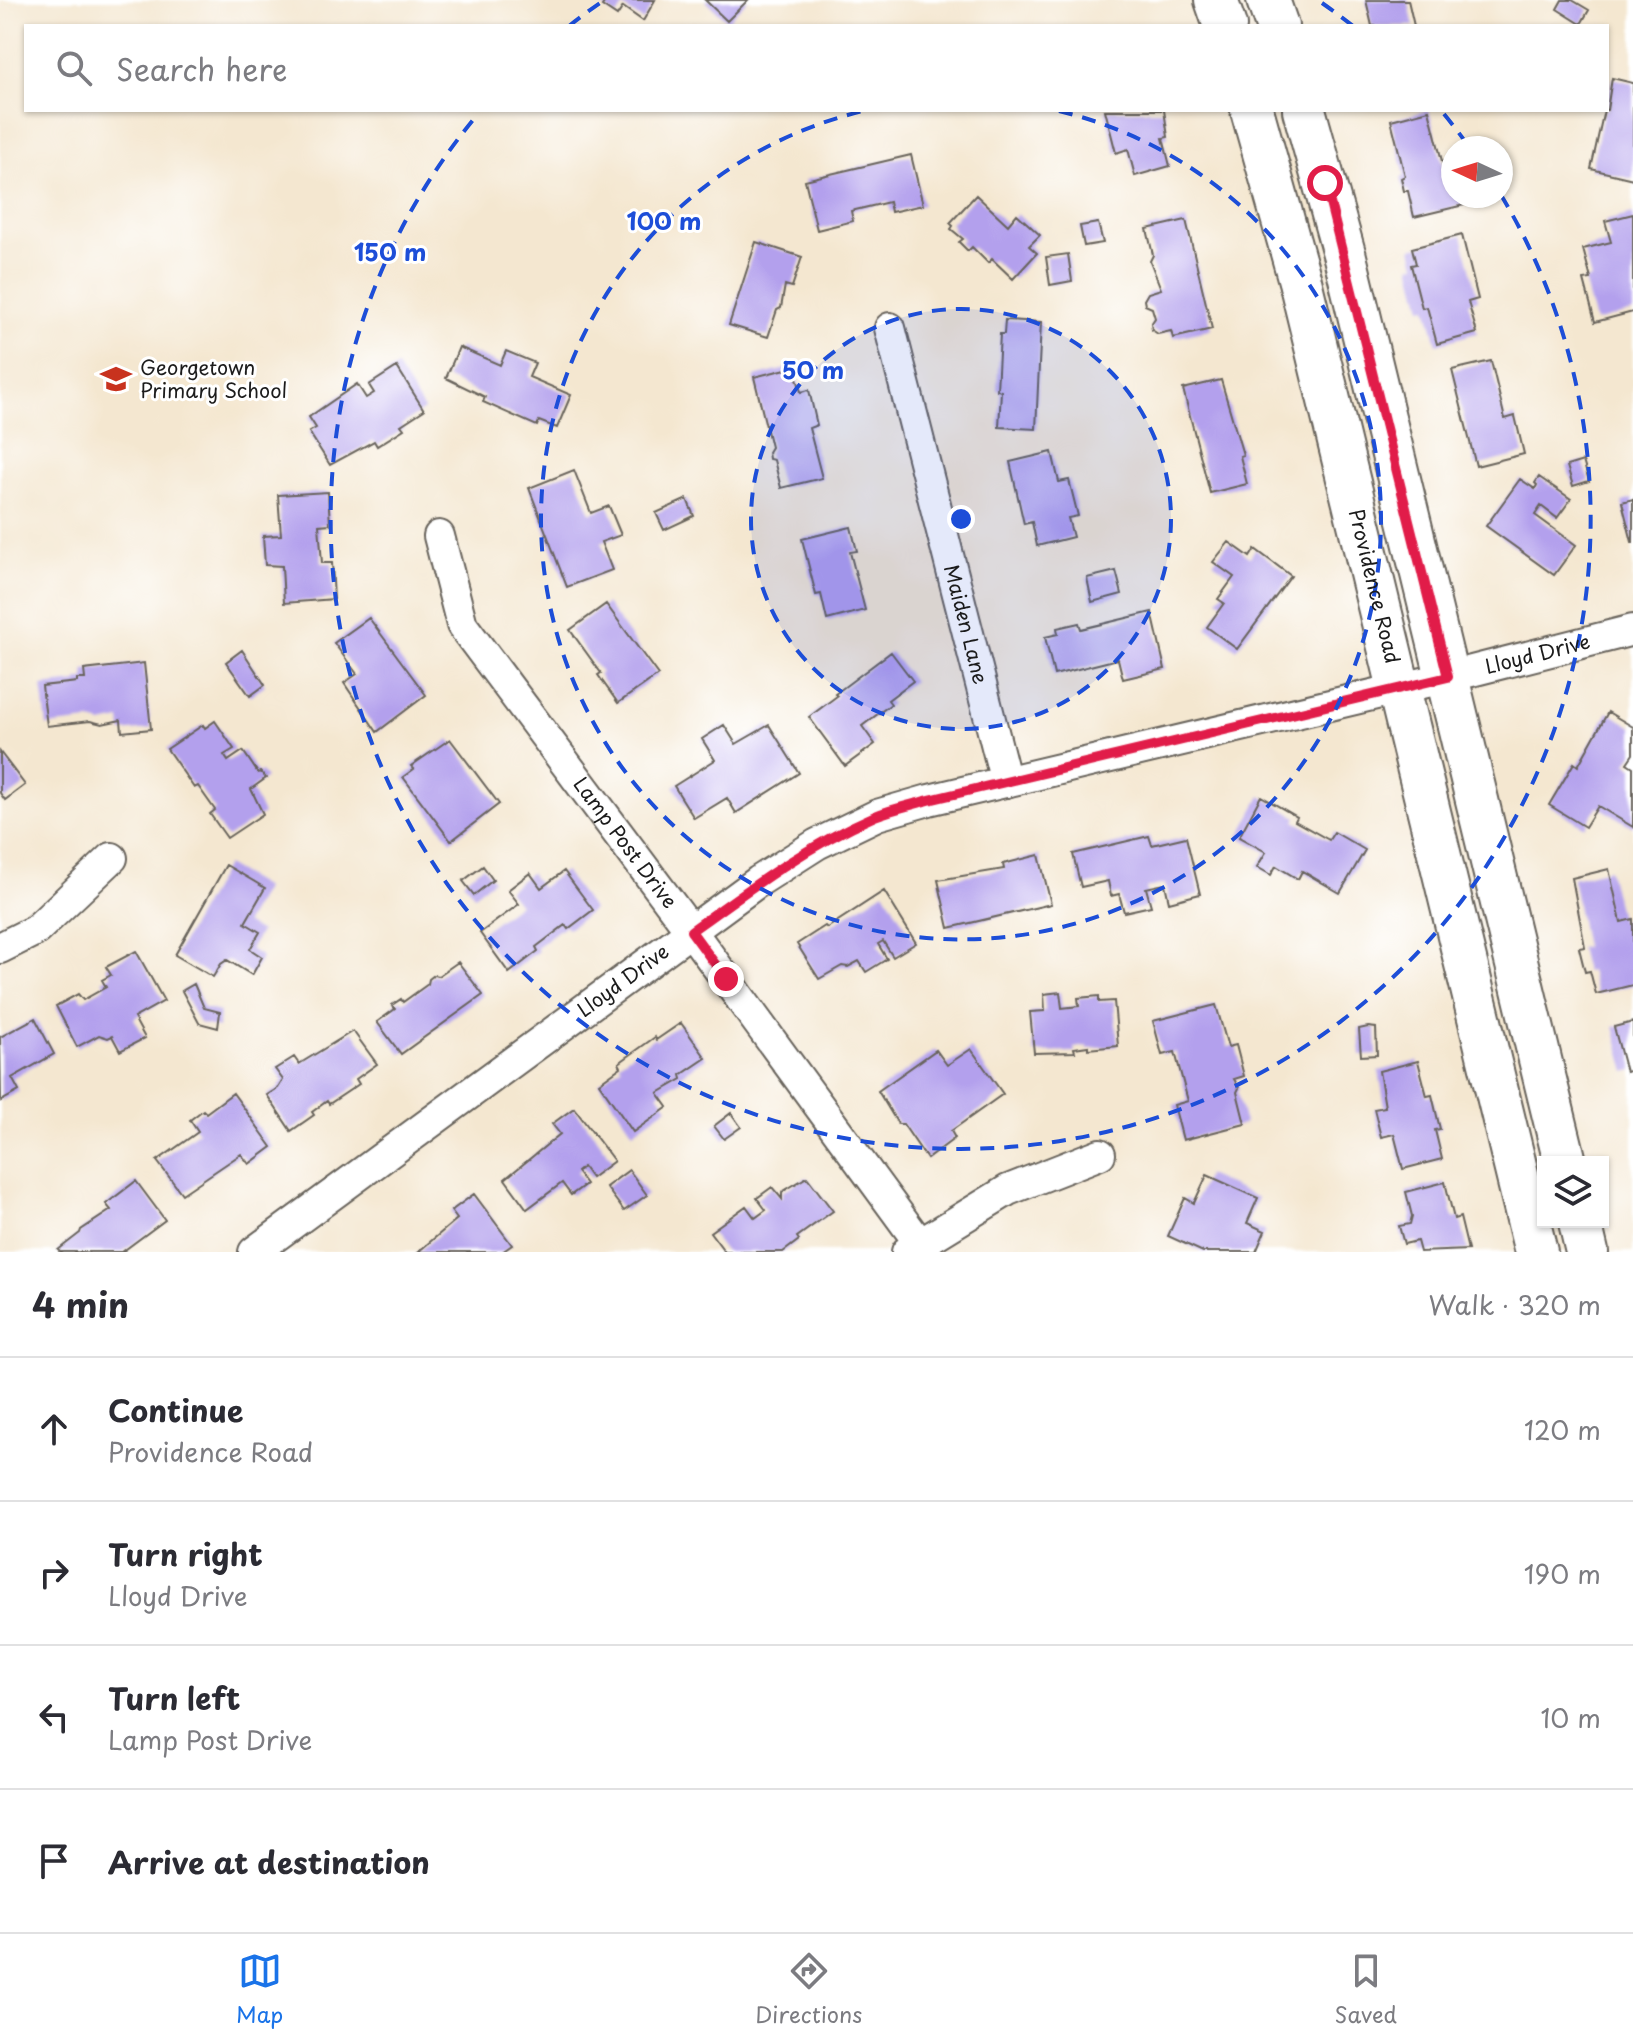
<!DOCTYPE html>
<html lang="en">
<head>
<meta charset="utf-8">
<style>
	body { margin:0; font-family:"Playpen Sans",sans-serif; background:#f7f7f7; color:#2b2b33 }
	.controls { position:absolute; right:24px; bottom:24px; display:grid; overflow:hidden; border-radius:0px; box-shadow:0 2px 6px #0004 }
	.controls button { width:72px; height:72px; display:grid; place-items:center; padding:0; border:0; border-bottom:2px solid #e1e1e2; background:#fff; color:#2b2b33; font:40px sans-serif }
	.compass { position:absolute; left:1441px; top:136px; width:72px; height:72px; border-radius:50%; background:#fff; box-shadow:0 2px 6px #0004; rotate:274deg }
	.stop { position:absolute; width:24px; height:24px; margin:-18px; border:6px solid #e11d48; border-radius:50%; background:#fff }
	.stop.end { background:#e11d48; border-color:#fff; box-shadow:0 2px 8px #0008 }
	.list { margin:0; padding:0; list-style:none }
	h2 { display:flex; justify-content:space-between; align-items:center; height:104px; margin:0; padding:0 32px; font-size:34px }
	h2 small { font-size:26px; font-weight:400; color:#7c7c81 }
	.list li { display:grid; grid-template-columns:52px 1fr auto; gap:24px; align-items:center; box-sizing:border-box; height:144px; padding:0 32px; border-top:2px solid #e1e1e2 }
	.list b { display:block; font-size:30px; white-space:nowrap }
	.list p { margin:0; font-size:26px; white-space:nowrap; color:#7c7c81 }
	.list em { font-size:26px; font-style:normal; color:#7c7c81 }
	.icon { flex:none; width:44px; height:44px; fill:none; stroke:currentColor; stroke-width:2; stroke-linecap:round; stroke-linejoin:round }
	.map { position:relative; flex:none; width:1633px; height:1252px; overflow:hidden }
	.search { position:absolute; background:#fff; box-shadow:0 2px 6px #0004; left:24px; right:24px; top:24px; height:88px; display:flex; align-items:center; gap:20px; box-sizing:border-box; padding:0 28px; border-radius:0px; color:#7c7c81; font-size:30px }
	.sheet { height:680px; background:#fff }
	nav { display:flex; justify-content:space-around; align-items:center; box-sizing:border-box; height:112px; border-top:2px solid #e1e1e2; background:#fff; font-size:22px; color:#7c7c81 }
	nav a { display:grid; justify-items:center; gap:4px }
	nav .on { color:#1a73e8 }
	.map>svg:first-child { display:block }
	.building { fill:#b3a0ed }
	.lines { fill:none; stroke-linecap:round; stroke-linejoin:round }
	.street-casing { stroke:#68635b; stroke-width:34 }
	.secondary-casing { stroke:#68635b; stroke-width:46 }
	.street { stroke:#fff; stroke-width:30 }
	.secondary { stroke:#fff; stroke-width:42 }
	.route { stroke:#e11d48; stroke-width:10 }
	.ring { fill:none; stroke:#1d4ed8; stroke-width:4; stroke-dasharray:14 10 }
	.labels { text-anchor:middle; stroke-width:6; stroke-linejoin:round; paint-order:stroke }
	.poi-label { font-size:20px; fill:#1c1c1c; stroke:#fff; text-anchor:start }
	.street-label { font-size:20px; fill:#1c1c1c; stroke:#fff }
	.centre { fill:#1d4ed8; stroke:#fff; stroke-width:4 }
	.ring-label { font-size:24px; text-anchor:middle; font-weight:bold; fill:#1d4ed8; stroke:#fff; stroke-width:6; stroke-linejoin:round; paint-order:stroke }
</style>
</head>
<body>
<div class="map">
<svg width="1633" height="1252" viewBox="0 0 1633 1252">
	<rect width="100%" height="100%" fill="#fff"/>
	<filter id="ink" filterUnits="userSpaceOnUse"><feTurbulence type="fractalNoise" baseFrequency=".0125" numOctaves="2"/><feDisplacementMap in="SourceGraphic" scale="16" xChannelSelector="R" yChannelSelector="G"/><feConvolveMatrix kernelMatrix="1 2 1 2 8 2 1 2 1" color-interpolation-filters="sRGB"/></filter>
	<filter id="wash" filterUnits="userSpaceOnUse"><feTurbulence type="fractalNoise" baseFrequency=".006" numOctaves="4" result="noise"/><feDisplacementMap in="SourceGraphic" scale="32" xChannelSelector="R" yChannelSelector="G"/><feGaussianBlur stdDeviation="1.8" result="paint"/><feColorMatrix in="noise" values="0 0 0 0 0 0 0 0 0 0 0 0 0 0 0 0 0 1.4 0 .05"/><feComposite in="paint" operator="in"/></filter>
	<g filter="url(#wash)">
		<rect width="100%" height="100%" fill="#f4e7d0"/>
		<g id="blocks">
			<path class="building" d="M606,0H655L643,21L623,7L617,16L602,6Z
				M705,0H748L727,21Z
				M1366,0H1408L1414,26H1372Z
				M1562,0H1572L1589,10L1581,24L1557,9Z
				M1612,78L1633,83V179L1591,169L1604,110H1607Z
				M1105,110H1164L1168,137L1163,138L1170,166L1135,176L1128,149L1116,153Z
				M1429,110L1444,169L1453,167V196H1461L1464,205L1414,217L1408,191H1404L1401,178L1405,176L1391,120Z
				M911,155L923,205L891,212L889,202L851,211L853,221L817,230L805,180Z
				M976,195L1008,225L1017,214L1040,235L1029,246L1037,253L1013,279L992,259L988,263L972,247L968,251L959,242L963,239L951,229L953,226L950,223Z
				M1633,214V312L1595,322L1584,280L1591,279L1583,249L1611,242L1605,221Z
				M1186,220L1212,329L1173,338L1171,331L1158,334L1152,330L1151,324L1155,318L1152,308L1145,305L1144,300L1148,293L1161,289L1150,261L1153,255L1147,229Z
				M1098,223L1103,243L1084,246L1080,226Z
				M1462,235L1478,299L1468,302L1477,333L1437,344L1427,307L1422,308L1411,265L1416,264L1412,248Z
				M756,242L802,257L792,287L785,285L781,308L777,310L768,337L729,325Z
				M1068,254L1072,281L1050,285L1046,257Z
				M1005,320L1041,322L1036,429L999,427L1001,391L997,390L1000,334H1004Z
				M459,347L500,365L506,351L535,363L529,377L571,395L557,428L539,421L537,426L483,402L485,397L446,378Z
				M1491,361L1505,419L1515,416L1524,454L1476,466L1452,370Z
				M397,367L424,410L401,425L404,429L377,446L374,441L330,465L309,432L316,428L309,417L357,384L366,398L374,393L369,385Z
				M794,367L801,392L809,390L817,425L809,428L822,478L781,488L774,460L769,459L768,452L771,447L754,377Z
				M1221,380L1243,455L1240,456L1247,484L1210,493L1183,389Z
				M1052,452L1059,482L1069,480L1078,516L1068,518L1073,537L1037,546L1032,522L1024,524L1010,462Z
				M1583,461L1589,481L1573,486L1567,466Z
				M574,470L591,513L609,506L621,535L601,542L612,570L567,587L529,488Z
				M1539,477L1571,499L1557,518L1541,506L1535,515L1576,545L1554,575L1486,526L1520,479L1535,489L1537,485L1535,483Z
				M328,492L330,524L319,525L322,563H332L334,599L284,603L282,566L265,565L263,536L281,535L278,495Z
				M687,499L694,516L664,530L656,513Z
				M1633,499V542H1632L1622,502Z
				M851,527L857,551L850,552L865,610L827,620L821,594L816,595L802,539Z
				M1229,542L1250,557L1255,549L1291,576L1237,649L1207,627L1224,603L1218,599L1234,577L1213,562Z
				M1116,571L1122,594L1092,602L1087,578Z
				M606,604L658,675L618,703L598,675L601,673L570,630Z
				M1152,612L1165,669L1123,679L1118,659L1054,675L1045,637L1058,634L1057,628L1079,623L1081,629Z
				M369,618L426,695L377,732L344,683L357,674L334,643Z
				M242,650L265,685L250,696L226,662Z
				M891,652L913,681L888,700L891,704L862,726L875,744L845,766L809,717L837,696L835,694Z
				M144,663L151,729L122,732L121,720L102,724L90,721L47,726L42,686L77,682V679H85L84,670Z
				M1608,712L1633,727V754L1627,763L1633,767V827L1598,806L1585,827L1549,805L1574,763L1578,766Z
				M215,721L234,749L224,755L228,761L243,751L258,773L261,772L266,778L251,789L263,814L227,838L210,814L215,810L198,786L194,788L167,749L203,725L205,728Z
				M724,725L736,744L769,725L799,773L736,813L727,798L694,818L674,786L715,760L702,739Z
				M450,739L499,804L451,841L403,777L414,769L411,766Z
				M0,752L25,785L5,800L0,793Z
				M1261,796L1297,817L1295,821L1329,840L1334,832L1365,850L1340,893L1302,871L1298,879L1276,866L1271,875L1257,867L1266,852L1239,837Z
				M1149,836L1152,845L1186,837L1200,894L1169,902L1165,884L1146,888L1151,906L1124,912L1119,894L1111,896L1108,881L1081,887L1073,854Z
				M1039,855L1051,904L949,928L938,880L1004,869L1003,864Z
				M226,865L265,888L245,923L260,932L250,949L262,957L252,975L227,960L221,964L213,977L175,955Z
				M483,866L493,880L474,895L463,881Z
				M1609,869L1621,922L1633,919V985L1596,994L1590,971L1585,972L1579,948L1585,947L1572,878Z
				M564,871L593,910L568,929L565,925L536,947L538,951L509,973L480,933L519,904L508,890L530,873L541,888Z
				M884,891L916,943L893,957L883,941L878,944L887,959L866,972L859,961L848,967L842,966L819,979L797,944L825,926L827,928Z
				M136,951L164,1001L134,1018L145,1038L120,1051L112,1036L108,1038L99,1035L77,1047L56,1006L78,994L83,1000L106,987L102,980L111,975L106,967Z
				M458,962L483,995L401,1054L377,1022L395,1009L392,1005L401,999L403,1002L428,984L429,979L434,975L438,976Z
				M194,984L204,1008L220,1012L218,1028L199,1023L182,991Z
				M1060,992L1062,1008L1079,1006L1078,998L1099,996V1002L1114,1001L1118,1046L1088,1049V1046L1074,1048L1075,1052L1034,1053L1030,1012L1045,1011L1044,994Z
				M1216,1005L1228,1047L1236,1045L1244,1076L1234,1079L1239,1088L1237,1092L1245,1124L1183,1140L1174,1105L1188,1101L1175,1052L1162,1055L1153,1021Z
				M35,1018L54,1054L12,1078L19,1091L1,1101L0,1037Z
				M1633,1022V1070L1626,1072L1614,1027Z
				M681,1023L706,1058L681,1075L682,1079L658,1093L668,1107L633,1132L599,1083L621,1067L619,1063L655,1037L656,1040Z
				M1368,1027L1376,1028L1377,1055L1361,1056L1359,1029Z
				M353,1031L377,1064L356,1079L359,1084L329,1104L327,1101L312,1112L314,1115L291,1131L267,1095L278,1088L283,1080L275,1069L294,1057L299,1064Z
				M971,1049L1003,1094L951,1131L955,1138L927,1159L903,1124H898L878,1091L936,1050L947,1065Z
				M1418,1061L1427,1096L1432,1095L1440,1129L1435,1130L1442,1159L1403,1169L1394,1134L1381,1137L1374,1109L1385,1107L1379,1071Z
				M233,1093L272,1147L249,1164L241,1154L182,1194L157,1161L198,1132L190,1120L203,1110L206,1113Z
				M574,1108L614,1161L591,1178L583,1167L577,1172L586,1184L571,1195L562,1183L527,1209L505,1179L560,1134L552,1124Z
				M731,1113L741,1127L724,1139L714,1126Z
				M629,1170L647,1195L624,1211L606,1187Z
				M1207,1175L1258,1198L1247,1223L1265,1231L1256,1252H1203L1168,1236L1185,1198L1194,1203Z
				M807,1177L833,1211L797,1237L799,1240L783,1252H725L710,1232L746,1206L755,1218L766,1210L757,1198L772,1187L782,1199V1192Z
				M136,1181L165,1220L122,1252H60L58,1250L80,1233L81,1230L111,1210L106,1204Z
				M1445,1182L1454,1219L1460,1217L1468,1250L1420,1252L1417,1241L1404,1244L1399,1226L1410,1224L1412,1216L1406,1192Z
				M474,1194L512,1245L502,1252H418L457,1219L451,1211Z"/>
		</g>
	</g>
	<g filter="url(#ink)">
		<use href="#blocks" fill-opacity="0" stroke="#68635b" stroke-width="2"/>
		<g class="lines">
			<defs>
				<g id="street">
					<path id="s1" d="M890,328L1006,782"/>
					<path id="s2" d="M439,536L462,625L691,931L926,1252"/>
					<path d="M0,948L36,930L112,858"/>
					<path id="s3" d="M254,1252L759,881L817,844L877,815L929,800L1448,677L1633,630"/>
					<path d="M907,1252L1008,1190L1100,1154"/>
				</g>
				<g id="secondary">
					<path d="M1216,0L1225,26"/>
					<path d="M1268,0L1277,26"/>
					<path id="s4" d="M1252,110L1300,281L1536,1252"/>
					<path d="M1304,110L1345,257L1565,1162"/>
					<path d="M1580,1222L1587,1252"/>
				</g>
			</defs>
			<use href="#street" class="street-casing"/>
			<use href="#secondary" class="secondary-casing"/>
			<use href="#street" class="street"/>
			<use href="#secondary" class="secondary"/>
		</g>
	</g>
	<g class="lines" filter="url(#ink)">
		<path class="route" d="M726,979L691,931C750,888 808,845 875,816C892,809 911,805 929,800L1448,677L1325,183"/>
	</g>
	<circle cx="961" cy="519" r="210" fill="#1d4ed8" fill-opacity=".12"/>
	<g class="ring">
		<circle cx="961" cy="519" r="210"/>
		<path d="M1059 111A420 420 0 1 1 863 111"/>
		<path d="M569 26A630 630 0 0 1 600 3M1322 3A630 630 0 0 1 1353 26M1444 114A630 630 0 0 1 1467 144M1501 195A630 630 0 1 1 478 114"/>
	</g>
	<defs>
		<symbol id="school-bare" viewBox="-9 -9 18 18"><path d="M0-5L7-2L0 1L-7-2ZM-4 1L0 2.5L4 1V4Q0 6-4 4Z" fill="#c8321e" stroke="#fff" stroke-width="2.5" paint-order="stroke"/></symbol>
	</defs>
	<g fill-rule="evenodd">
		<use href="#school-bare" x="94" y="357" width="44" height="44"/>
	</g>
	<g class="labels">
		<g class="poi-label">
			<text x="140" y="375">Georgetown<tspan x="140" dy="23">Primary School</tspan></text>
		</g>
		<g class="street-label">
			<text dy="7" stroke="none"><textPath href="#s4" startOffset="492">Providence Road</textPath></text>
			<text dy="7" stroke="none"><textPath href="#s1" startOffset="306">Maiden Lane</textPath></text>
			<text dy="7" stroke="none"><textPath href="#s3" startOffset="1442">Lloyd Drive</textPath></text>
			<text dy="7" stroke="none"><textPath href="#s2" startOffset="364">Lamp Post Drive</textPath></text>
			<text dy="7" stroke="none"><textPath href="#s3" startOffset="458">Lloyd Drive</textPath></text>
		</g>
	</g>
	<circle cx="961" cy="519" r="12" class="centre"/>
	<g class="ring-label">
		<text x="664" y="230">100 m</text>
		<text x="390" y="261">150 m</text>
		<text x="813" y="379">50 m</text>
	</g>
</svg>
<div class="controls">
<button><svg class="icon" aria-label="layers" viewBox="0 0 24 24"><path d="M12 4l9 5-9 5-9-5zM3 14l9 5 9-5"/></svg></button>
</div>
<svg class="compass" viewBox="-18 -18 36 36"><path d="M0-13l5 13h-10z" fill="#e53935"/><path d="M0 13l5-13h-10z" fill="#7c7c81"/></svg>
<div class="stop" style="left:1325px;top:183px"></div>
<div class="stop end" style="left:726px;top:979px"></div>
<div class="search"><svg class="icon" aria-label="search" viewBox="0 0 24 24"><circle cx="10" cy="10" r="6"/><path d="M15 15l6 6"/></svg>Search here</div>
</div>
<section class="sheet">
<h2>4 min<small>Walk · 320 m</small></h2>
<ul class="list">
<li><svg class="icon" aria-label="ahead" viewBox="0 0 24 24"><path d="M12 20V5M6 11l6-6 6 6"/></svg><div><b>Continue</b><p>Providence Road</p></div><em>120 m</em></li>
<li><svg class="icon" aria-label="right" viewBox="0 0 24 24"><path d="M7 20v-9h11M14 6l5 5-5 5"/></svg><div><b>Turn right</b><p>Lloyd Drive</p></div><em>190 m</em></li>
<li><svg class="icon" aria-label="left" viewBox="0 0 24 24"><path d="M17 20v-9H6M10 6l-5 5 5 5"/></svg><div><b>Turn left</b><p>Lamp Post Drive</p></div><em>10 m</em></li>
<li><svg class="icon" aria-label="arrive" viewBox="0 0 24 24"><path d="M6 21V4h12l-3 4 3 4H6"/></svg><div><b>Arrive at destination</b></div></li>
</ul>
</section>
<nav>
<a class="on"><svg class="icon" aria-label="map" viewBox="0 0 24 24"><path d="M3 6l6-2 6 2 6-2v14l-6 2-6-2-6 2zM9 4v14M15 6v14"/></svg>Map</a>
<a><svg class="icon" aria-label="directions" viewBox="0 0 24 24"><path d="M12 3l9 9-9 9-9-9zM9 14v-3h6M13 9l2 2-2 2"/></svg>Directions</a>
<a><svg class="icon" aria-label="saved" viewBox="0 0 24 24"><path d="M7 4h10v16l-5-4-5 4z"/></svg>Saved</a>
</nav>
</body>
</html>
